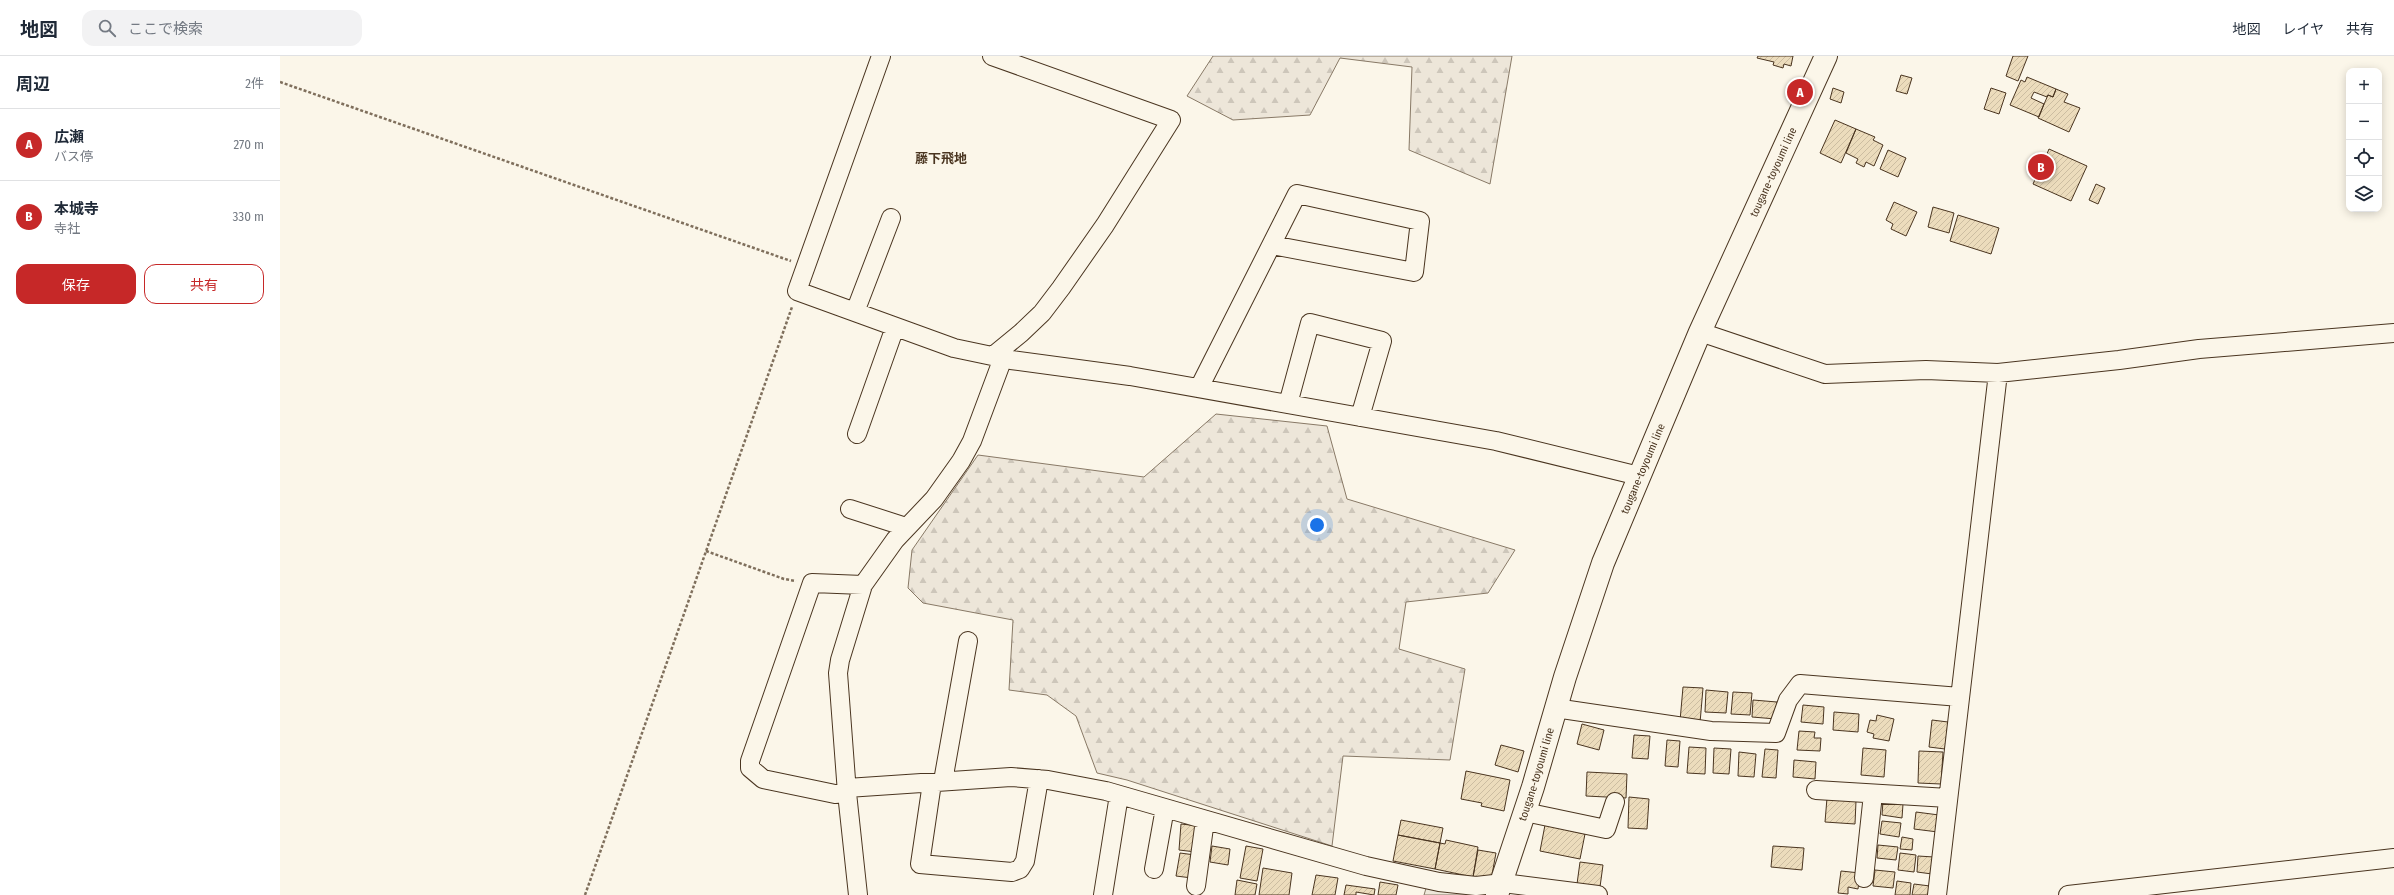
<!DOCTYPE html>
<html lang="ja">
<head>
<meta charset="utf-8">
<style>
	body { margin:0; font-family:"Fira Sans Condensed","Noto Sans JP",sans-serif; background:#f2f2f3; color:#1f2937 }
	.controls { position:absolute; right:12px; top:12px; display:grid; overflow:hidden; border-radius:8px; box-shadow:0 2px 10px #0003 }
	.controls button { width:36px; height:36px; display:grid; place-items:center; padding:0; border:0; border-bottom:1px solid #e0e1e3; background:#fff; color:#1f2937; font:20px sans-serif }
	.you { position:absolute; left:1037px; top:469px; width:14px; height:14px; margin:-10px; border:3px solid #fff; border-radius:50%; background:#1a73e8; box-shadow:0 0 0 6px #1a73e833 }
	.badge { display:grid; place-items:center; width:26px; height:26px; border-radius:50%; background:#c62828; color:#fff; font-size:13px; font-weight:700 }
	.pin { position:absolute; translate:-50% -50%; border:2px solid #fff; box-shadow:0 1px 4px #0006 }
	.list { margin:0; padding:0; list-style:none }
	h2 { display:flex; justify-content:space-between; align-items:center; height:52px; margin:0; padding:0 16px; font-size:17px }
	h2 small { font-size:13px; font-weight:400; color:#747a83 }
	.list li { display:grid; grid-template-columns:26px 1fr auto; gap:12px; align-items:center; box-sizing:border-box; height:72px; padding:0 16px; border-top:1px solid #e0e1e3 }
	.list b { display:block; font-size:15px; white-space:nowrap }
	.list p { margin:0; font-size:13px; white-space:nowrap; color:#747a83 }
	.list em { font-size:13px; font-style:normal; color:#747a83 }
	.actions { display:flex; gap:8px; padding:12px 16px }
	.actions a { flex:1; padding:9px 0; border:1px solid #c62828; border-radius:12px; text-align:center; font-size:14px; color:#c62828 }
	.actions .main { background:#c62828; color:#fff }
	.icon { flex:none; width:22px; height:22px; fill:none; stroke:currentColor; stroke-width:2; stroke-linecap:round; stroke-linejoin:round }
	.map { position:relative; flex:none; width:2114px; height:839px; overflow:hidden }
	header { display:flex; align-items:center; gap:24px; box-sizing:border-box; height:56px; padding:0 20px; background:#fff; border-bottom:1px solid #e0e1e3 }
	header strong { font-size:19px }
	nav { display:flex; gap:22px; margin-inline-start:auto; font-size:14px }
	.search { width:280px; height:36px; background:#f2f2f3; display:flex; align-items:center; gap:10px; box-sizing:border-box; padding:0 14px; border-radius:12px; color:#747a83; font-size:15px }
	main { display:flex }
	aside { flex:1; background:#fff }
	.map>svg:first-child { display:block }
	.forest { fill:url(#forest-firs); stroke:#887966 }
	.parking { fill:#ede7d9; stroke:#887966 }
	.building { fill:url(#building-hatch); stroke:#4a3520 }
	.lines { fill:none; stroke-linecap:round; stroke-linejoin:round }
	.minor-casing { stroke:#4a3520; stroke-width:20 }
	.major-casing { stroke:#4a3520; stroke-width:24 }
	.path { stroke:#7f6f5c; stroke-width:2.5; stroke-dasharray:3 2; stroke-linecap:butt }
	.minor { stroke:#fbf6e9; stroke-width:18 }
	.major { stroke:#fbf6e9; stroke-width:22 }
	.labels { text-anchor:middle; stroke-width:3; stroke-linejoin:round; paint-order:stroke }
	.street-label { font-size:11px; fill:#4a3520; stroke:#fbf6e9 }
	.quarter-label { font-size:13px; font-weight:bold; fill:#4a3520; stroke:#fbf6e9 }
</style>
</head>
<body>
<header>
<strong>地図</strong>
<div class="search"><svg class="icon" aria-label="search" viewBox="0 0 24 24"><circle cx="10" cy="10" r="6"/><path d="M15 15l6 6"/></svg>ここで検索</div>
<nav><a>地図</a><a>レイヤ</a><a>共有</a></nav>
</header>
<main>
<aside>
<h2>周辺<small>2件</small></h2>
<ul class="list">
<li><span class="badge">A</span><div><b>広瀬</b><p>バス停</p></div><em>270 m</em></li>
<li><span class="badge">B</span><div><b>本城寺</b><p>寺社</p></div><em>330 m</em></li>
</ul>
<div class="actions"><a class="main">保存</a><a>共有</a></div>
</aside>
<div class="map">
<svg width="2114" height="839" viewBox="0 0 2114 839">
	<defs>
		<pattern id="forest-firs" width="22" height="20" patternUnits="userSpaceOnUse"><rect width="22" height="20" fill="#ede6d9"/><path d="M5 1l3.5 6h-7zM16 11l3.5 6h-7z" fill="#cdc6ba"/></pattern>
		<pattern id="building-hatch" width="6" height="6" patternUnits="userSpaceOnUse"><rect width="6" height="6" fill="#ecdcbc"/><path d="M-1 1l2-2M0 6l6-6M5 7l2-2" fill="none" stroke="#ccbda1"/></pattern>
	</defs>
	<rect width="100%" height="100%" fill="#fbf6e9"/>
	<path class="forest" d="M933,0H1232L1210,128L1129,94L1132,11L1060,2L1030,59L953,64L907,40Z
		M936,358L1047,370L1067,443L1235,494L1208,537L1126,546L1119,593L1185,613L1170,704L1063,700L1052,790L847,724L817,717L796,660L767,639L729,634L733,564L643,547L628,532L632,494L698,399L864,421Z"/>
	<path class="parking" d="M1147,829L1201,836L1199,839H1144Z"/>
	<path class="building" d="M1478,0H1513L1511,10L1504,8L1503,12L1493,9L1494,6L1477,2Z
		M1733,0H1748L1738,25L1726,20Z
		M1621,19L1632,22L1627,38L1616,35Z
		M1747,21L1776,33L1773,41L1768,39L1767,41L1754,36L1751,42L1764,48L1759,61L1730,49L1741,24L1745,26Z
		M1553,32L1564,36L1561,47L1550,43Z
		M1711,32L1726,37L1719,58L1704,53Z
		M1776,33L1788,38L1784,46L1800,52L1789,76L1758,62L1768,39L1773,41Z
		M1555,64L1576,73L1561,107L1540,97Z
		M1576,73L1595,81L1593,84L1603,89L1594,110L1586,106L1584,111L1576,107L1578,103L1566,97Z
		M1769,93L1807,110L1791,145L1753,128L1758,117L1752,114L1758,102L1764,105Z
		M1608,94L1626,102L1618,121L1600,113Z
		M1816,128L1825,132L1818,148L1809,144Z
		M1614,146L1637,156L1626,180L1611,173L1613,168L1606,164Z
		M1653,151L1674,157L1669,177L1648,171Z
		M1678,159L1719,172L1711,198L1670,185Z
		M1403,631L1423,632L1420,667L1400,665Z
		M1426,634L1448,636L1446,657L1425,656Z
		M1453,636L1472,637L1470,659L1451,658Z
		M1473,644L1497,646L1496,663L1472,661Z
		M1523,649L1544,651L1543,668L1521,666Z
		M1554,656L1579,658L1578,676L1553,674Z
		M1597,659L1614,663L1609,685L1593,682L1594,678L1587,676L1590,664L1596,665Z
		M1652,664L1668,666L1665,693L1649,691Z
		M1302,668L1324,674L1319,694L1297,688Z
		M1519,675L1535,676L1534,682H1541L1540,695L1517,694Z
		M1354,679L1370,680L1368,703L1352,702Z
		M1387,684L1400,685L1398,711L1385,710Z
		M1221,689L1244,695L1238,716L1215,709Z
		M1409,691L1426,692L1425,718L1407,717Z
		M1434,692L1451,693L1449,718L1433,717Z
		M1583,692L1606,694L1604,721L1581,719Z
		M1485,693L1498,694L1496,722L1482,721Z
		M1639,695L1663,696L1661,728L1638,727Z
		M1459,696L1476,698L1474,721L1458,720Z
		M1514,704L1536,706L1535,723L1513,721Z
		M1186,715L1230,724L1224,755L1201,750L1202,747L1181,743Z
		M1307,716L1347,718L1346,742L1306,740Z
		M1349,741L1369,743L1367,773L1348,772Z
		M1547,742L1576,745L1575,768L1545,766Z
		M1603,745L1623,748L1622,762L1602,759Z
		M1636,756L1659,759L1658,776L1634,773Z
		M1121,764L1163,772L1160,787L1118,779Z
		M1602,765L1621,767L1619,781L1600,778Z
		M901,768L919,770L916,796L899,794Z
		M1265,769L1305,778L1300,803L1260,795Z
		M1118,779L1160,787L1155,813L1113,805Z
		M1622,781L1633,783L1632,794L1620,793Z
		M1166,784L1198,791L1193,821L1155,813L1160,787L1165,788Z
		M1598,789L1618,791L1616,804L1597,802Z
		M932,790L950,793L948,809L930,806Z
		M966,790L983,793L977,825L960,822Z
		M1493,790L1524,792L1522,814L1491,811Z
		M1198,794L1216,797L1211,824L1193,821Z
		M900,797L915,799L912,822L896,820Z
		M1620,797L1636,799L1634,816L1618,814Z
		M1638,800L1654,801L1652,818L1637,816Z
		M1300,806L1323,809L1320,831L1297,828Z
		M983,812L1012,817L1009,839H979Z
		M1595,814L1615,816L1613,832L1593,830Z
		M1561,815L1580,817L1578,833L1568,831V838L1558,837Z
		M1036,819L1058,822L1055,839H1032Z
		M957,824L977,828L975,839H955Z
		M1617,825L1631,827L1630,839H1615Z
		M1100,826L1118,829L1116,839H1098Z
		M1634,828L1650,830L1649,839H1632Z
		M1066,829L1095,833L1094,839L1076,836V839H1064Z"/>
	<g class="lines">
		<defs>
			<path id="minor" d="M601,0L517,235L674,292L731,304L850,320L1216,385L1359,420
				M712,0L891,64L825,169L781,232L762,257L741,277L713,300
				M575,256L611,162
				M1420,276L1545,318L1646,314L1718,317L1839,304L1919,293L2114,277
				M919,332L1017,138L1140,165L1134,216L992,189
				M1008,348L1030,267L1102,285L1080,361
				M577,378L615,271
				M570,453L626,471
				M1275,652L1431,675L1496,677L1508,644L1520,628L1680,641
				M663,725L688,585
				M652,727L640,808L732,816L740,813L745,805L759,723
				M567,732L731,721L768,724L826,735L1086,810L1159,826L1196,830L1223,827L1318,839
				M1536,734L1668,742
				M567,737L555,738L483,723L470,712V705L532,527L583,529
				M1245,756L1326,773L1335,746
				M874,813L885,752
				M1584,822L1593,738
				M916,830L925,764
				M578,839L567,737L558,617L560,604L583,529L615,484L654,443L681,405L692,385L723,302
				M823,839L839,739
				M1657,839L1718,317
				M1788,839L2114,802"/>
			<g id="major">
				<path id="s1" d="M1217,839L1253,731L1285,621L1323,507L1420,276L1546,0"/>
			</g>
		</defs>
		<use href="#minor" class="minor-casing"/>
		<use href="#major" class="major-casing"/>
		<path class="path" d="M0,26L511,205
			M426,495L504,523L516,525
			M305,839L512,251"/>
		<use href="#minor" class="minor"/>
		<use href="#major" class="major"/>
	</g>
	<g class="labels">
		<g class="street-label">
			<text dy="4" stroke="none"><textPath href="#s1" startOffset="775">tougane-toyoumi line</textPath></text>
			<text dy="4" stroke="none"><textPath href="#s1" startOffset="451">tougane-toyoumi line</textPath></text>
			<text dy="4" stroke="none"><textPath href="#s1" startOffset="127">tougane-toyoumi line</textPath></text>
		</g>
		<g class="quarter-label">
			<text x="661" y="107">藤下飛地</text>
		</g>
	</g>
</svg>
<div class="controls">
<button>+</button>
<button>−</button>
<button><svg class="icon" aria-label="locate" viewBox="0 0 24 24"><circle cx="12" cy="12" r="6"/><path d="M12 2v4M12 18v4M2 12h4M18 12h4"/></svg></button>
<button><svg class="icon" aria-label="layers" viewBox="0 0 24 24"><path d="M12 4l9 5-9 5-9-5zM3 14l9 5 9-5"/></svg></button>
</div>
<div class="you"></div>
<div class="pin badge" style="left:1520px;top:36px">A</div>
<div class="pin badge" style="left:1761px;top:111px">B</div>
</div>
</main>
</body>
</html>
